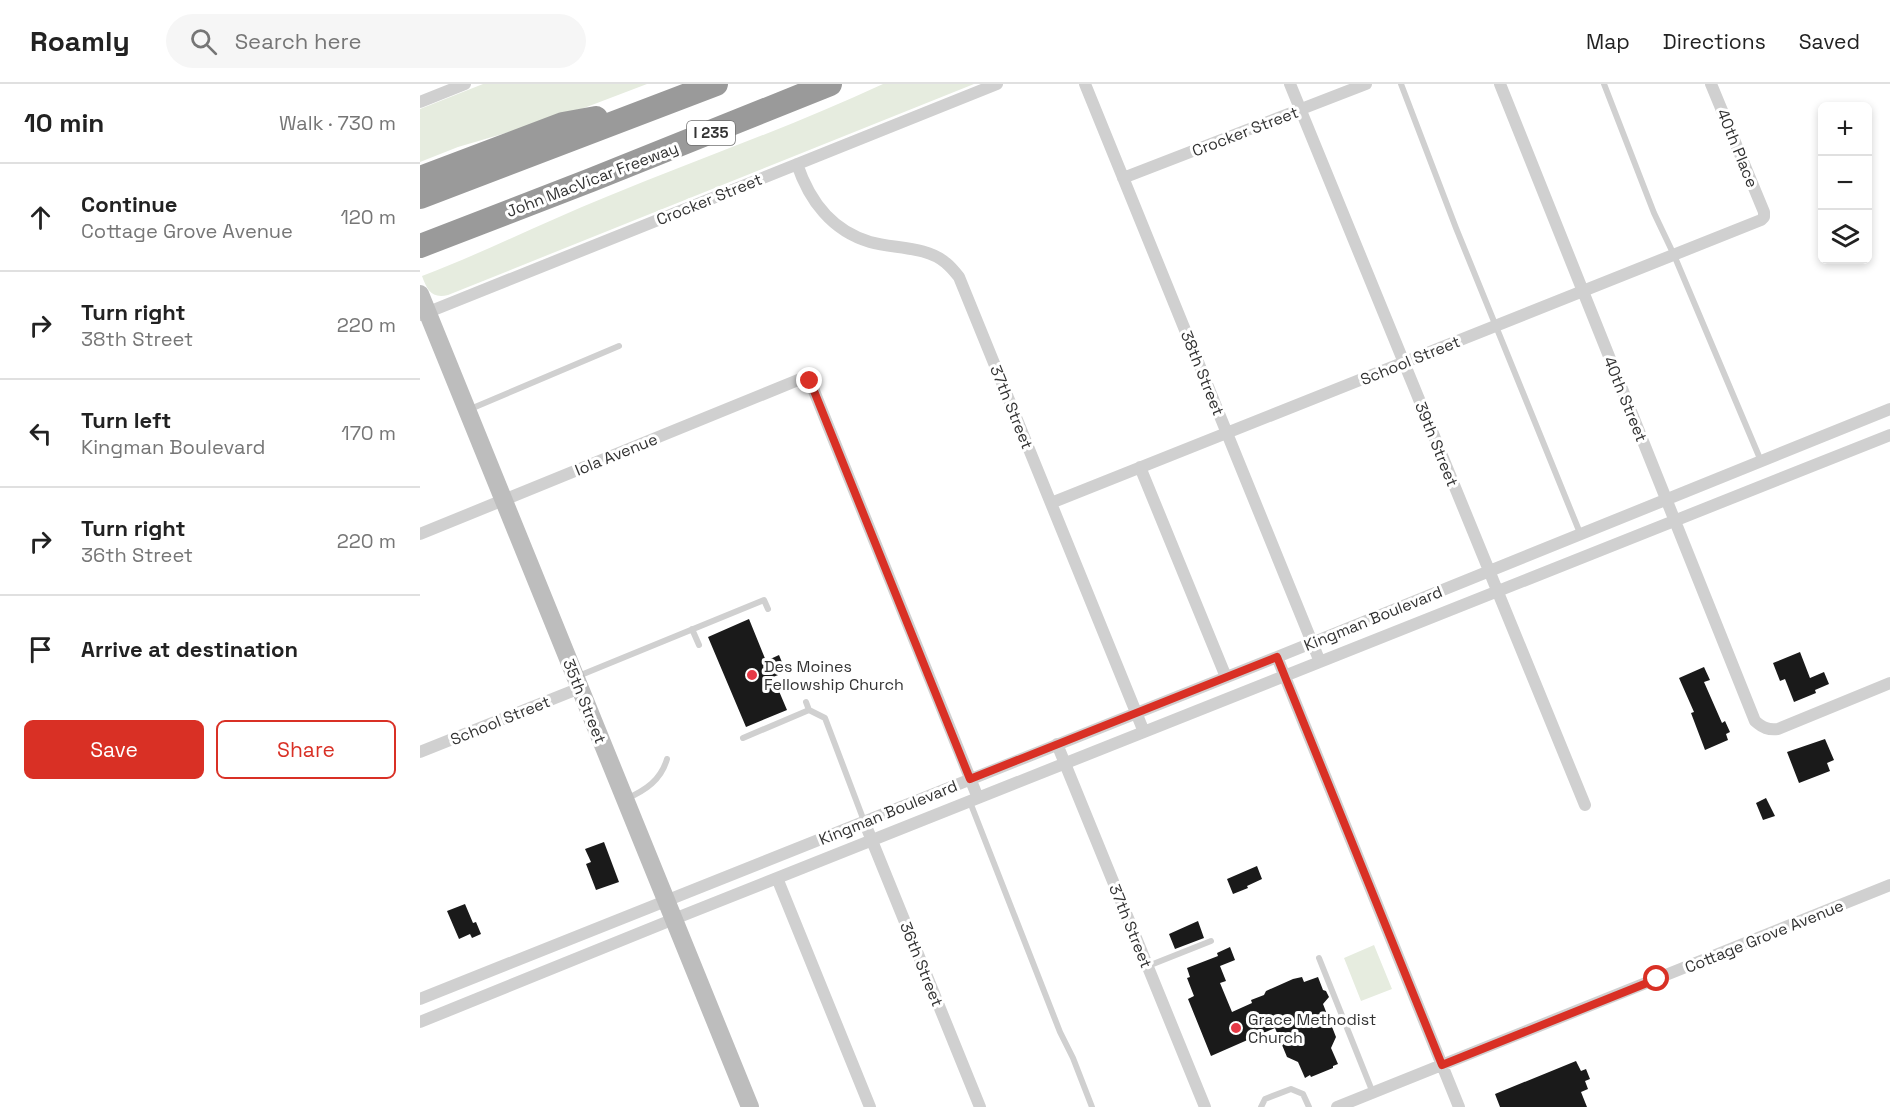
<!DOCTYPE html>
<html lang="en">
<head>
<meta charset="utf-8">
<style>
	body { margin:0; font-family:"Space Grotesk",sans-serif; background:#f6f6f6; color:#222 }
	.controls { position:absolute; right:18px; top:18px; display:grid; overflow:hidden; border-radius:9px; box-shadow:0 3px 9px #0003 }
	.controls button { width:54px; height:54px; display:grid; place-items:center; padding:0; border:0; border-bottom:2px solid #e0e0e0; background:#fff; color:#222; font:30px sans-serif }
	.stop { position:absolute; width:18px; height:18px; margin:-14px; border:4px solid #d93025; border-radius:50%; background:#fff }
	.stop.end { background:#d93025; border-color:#fff; box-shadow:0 2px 6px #0008 }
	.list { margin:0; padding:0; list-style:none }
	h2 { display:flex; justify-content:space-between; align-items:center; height:78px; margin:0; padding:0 24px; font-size:26px }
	h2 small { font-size:20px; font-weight:400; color:#767676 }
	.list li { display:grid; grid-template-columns:39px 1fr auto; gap:18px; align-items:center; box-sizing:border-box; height:108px; padding:0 24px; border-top:2px solid #e0e0e0 }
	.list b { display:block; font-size:22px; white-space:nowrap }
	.list p { margin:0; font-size:20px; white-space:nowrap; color:#767676 }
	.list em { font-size:20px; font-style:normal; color:#767676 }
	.actions { display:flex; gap:12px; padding:18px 24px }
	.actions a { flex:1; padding:14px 0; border:2px solid #d93025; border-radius:9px; text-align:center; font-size:21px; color:#d93025 }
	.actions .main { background:#d93025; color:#fff }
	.icon { flex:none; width:33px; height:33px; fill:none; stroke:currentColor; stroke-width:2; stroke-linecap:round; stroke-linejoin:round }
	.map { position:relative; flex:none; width:1470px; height:1023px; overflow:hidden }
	header { display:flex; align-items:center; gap:36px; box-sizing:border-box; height:84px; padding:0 30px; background:#fff; border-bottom:2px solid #e0e0e0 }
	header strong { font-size:28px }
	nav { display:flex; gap:33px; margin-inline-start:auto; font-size:21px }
	.search { width:420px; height:54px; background:#f6f6f6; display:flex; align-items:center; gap:15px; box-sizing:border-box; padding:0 21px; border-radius:33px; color:#767676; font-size:22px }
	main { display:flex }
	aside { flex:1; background:#fff }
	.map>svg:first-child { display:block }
	.green { fill:#e6ecdf }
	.building { fill:#1a1a1a }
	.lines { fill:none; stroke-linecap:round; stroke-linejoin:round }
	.lane { stroke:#d0d0d0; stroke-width:6 }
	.street { stroke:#d0d0d0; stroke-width:12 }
	.secondary { stroke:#bdbdbd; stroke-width:18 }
	.highway { stroke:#9a9a9a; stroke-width:24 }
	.route { stroke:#d93025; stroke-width:8 }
	.poi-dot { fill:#e63946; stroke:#fff; stroke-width:2 }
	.labels { text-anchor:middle; stroke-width:6; stroke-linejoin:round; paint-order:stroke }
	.shield { fill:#fff; stroke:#707070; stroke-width:1.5 }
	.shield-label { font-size:15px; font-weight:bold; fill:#333 }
	.street-label { font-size:16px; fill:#333; stroke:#fff }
	.poi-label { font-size:16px; fill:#333; stroke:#fff; text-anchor:start }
</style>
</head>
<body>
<header>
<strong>Roamly</strong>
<div class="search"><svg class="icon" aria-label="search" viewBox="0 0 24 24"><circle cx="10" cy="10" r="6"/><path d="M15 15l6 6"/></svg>Search here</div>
<nav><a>Map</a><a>Directions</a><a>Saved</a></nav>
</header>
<main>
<aside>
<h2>10 min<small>Walk · 730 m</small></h2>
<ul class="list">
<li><svg class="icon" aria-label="ahead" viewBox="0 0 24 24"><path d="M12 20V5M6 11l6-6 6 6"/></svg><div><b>Continue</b><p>Cottage Grove Avenue</p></div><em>120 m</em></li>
<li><svg class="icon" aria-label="right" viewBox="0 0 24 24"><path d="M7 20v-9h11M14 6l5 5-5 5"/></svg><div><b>Turn right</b><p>38th Street</p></div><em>220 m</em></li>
<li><svg class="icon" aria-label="left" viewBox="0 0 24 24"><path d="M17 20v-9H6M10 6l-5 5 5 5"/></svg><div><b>Turn left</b><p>Kingman Boulevard</p></div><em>170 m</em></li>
<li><svg class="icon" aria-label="right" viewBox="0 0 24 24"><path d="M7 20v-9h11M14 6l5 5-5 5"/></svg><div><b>Turn right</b><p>36th Street</p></div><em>220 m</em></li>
<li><svg class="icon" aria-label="arrive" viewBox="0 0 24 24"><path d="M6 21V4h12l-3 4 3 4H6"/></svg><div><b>Arrive at destination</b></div></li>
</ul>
<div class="actions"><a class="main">Save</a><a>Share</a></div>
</aside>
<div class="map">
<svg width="1470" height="1023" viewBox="0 0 1470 1023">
	<rect width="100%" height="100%" fill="#fff"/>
	<path class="green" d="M63,0H227L143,32L38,63L0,78V25Z
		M463,0H554L28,211C12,215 7,206 2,192C65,168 124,138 186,113C278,75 373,42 463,0Z
		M954,861L972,905L941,917L924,874Z"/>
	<path class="building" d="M329,535L346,577L359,571L366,588L353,593L367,626L326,643L288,553Z
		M1380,568L1390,594L1404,588L1409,600L1395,606L1396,609L1374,618L1365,595L1360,597L1353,579Z
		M1284,583L1290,596L1284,598L1302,639L1305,637L1310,648L1306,650L1308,656L1285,666L1271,629L1274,628L1259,594Z
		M1405,655L1414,676L1407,679L1410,687L1379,699L1367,668Z
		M1346,714L1355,732L1343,736L1336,719Z
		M184,758L199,798L176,806L166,780L171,778L165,765Z
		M837,782L842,795L827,802L828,804L813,810L807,795Z
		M45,820L53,839L56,838L61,850L52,854L50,850L39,855L27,827Z
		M778,837L784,854L755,865L749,850Z
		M810,863L815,876L800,882L806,897L800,899L812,928L832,919L831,916L844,911L846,907L873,895L882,893L884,898L898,893L903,906L906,907L909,913L903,920L916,953L911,964L918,980L913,982V984L891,993L890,991L885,994L878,978L867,973L855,944L791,972L768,915L774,912L767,894L770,893L767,884L798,872L797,869Z
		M1156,977L1161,987L1166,985L1170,995L1165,997L1168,1005L1161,1008L1167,1023H1080L1075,1010Z"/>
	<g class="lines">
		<path class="lane" d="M981,0L1036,144L1160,449
			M1184,0L1234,129L1254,171L1341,377
			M48,326L199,262
			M272,545L279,561
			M156,593L344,516L348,525
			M386,618L389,626L405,634L444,737
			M323,654L389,626
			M206,715C226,706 241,696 247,675
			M550,718L640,948L653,974L672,1023
			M899,874L953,1009
			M728,882L791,857
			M841,1023L845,1015L871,1005L883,1010L889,1023"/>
		<path class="street" d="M665,0L900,578
			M870,0L1165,721
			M1080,0L1335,637C1343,644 1348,646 1358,645L1470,599
			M0,18L45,0
			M377,80C389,116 412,147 450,158C475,165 506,162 526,179C531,183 535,188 539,193L724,648
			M703,94L946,0
			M1,231L577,0
			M720,383L806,593
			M631,419L1341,136L1344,133V128L1291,0
			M0,450L383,294H387L390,297L558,714
			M857,573L1039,1023
			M637,660L785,1023
			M0,668L160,604
			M444,737L560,1023
			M357,794L450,1023
			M0,915L857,573L1470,325
			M0,938L254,835L1470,351
			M917,1023L1470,801"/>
		<path class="secondary" d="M0,210L330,1023"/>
		<path class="highway" d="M0,94L143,40L176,34
			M0,113L296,0
			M0,162L171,96L410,0"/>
	</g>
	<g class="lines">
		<path class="route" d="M390,297L550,695L857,573L1022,981L1237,895"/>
	</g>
	<g class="poi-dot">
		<circle cx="332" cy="591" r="6"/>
		<circle cx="816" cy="944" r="6"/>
	</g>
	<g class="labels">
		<rect class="shield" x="267" y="37" width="48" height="24" rx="4.5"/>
		<g class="shield-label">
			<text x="291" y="54">I 235</text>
		</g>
		<g class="street-label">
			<text transform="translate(825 47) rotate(-21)" y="6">Crocker Street</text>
			<text transform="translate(1318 64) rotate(68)" y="6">40th Place</text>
			<text transform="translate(172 95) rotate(-21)" y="6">John MacVicar Freeway</text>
			<text transform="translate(289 115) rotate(-22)" y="6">Crocker Street</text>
			<text transform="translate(990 276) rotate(-22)" y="6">School Street</text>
			<text transform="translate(783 289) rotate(68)" y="6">38th Street</text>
			<text transform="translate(1206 315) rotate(68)" y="6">40th Street</text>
			<text transform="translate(592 323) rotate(68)" y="6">37th Street</text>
			<text transform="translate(1017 360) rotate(68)" y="6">39th Street</text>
			<text transform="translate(196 370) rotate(-22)" y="6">Iola Avenue</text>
			<text transform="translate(953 534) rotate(-22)" y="6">Kingman Boulevard</text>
			<text transform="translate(165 617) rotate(68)" y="6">35th Street</text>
			<text transform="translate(80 636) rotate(-22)" y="6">School Street</text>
			<text transform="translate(468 728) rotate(-22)" y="6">Kingman Boulevard</text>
			<text transform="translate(711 842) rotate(68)" y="6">37th Street</text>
			<text transform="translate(1344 852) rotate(-22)" y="6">Cottage Grove Avenue</text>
			<text transform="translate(502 880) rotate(68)" y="6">36th Street</text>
		</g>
		<g class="poi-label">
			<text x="344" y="588">Des Moines<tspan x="344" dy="18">Fellowship Church</tspan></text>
			<text x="828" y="941">Grace Methodist<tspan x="828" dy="18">Church</tspan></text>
		</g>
	</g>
</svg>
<div class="controls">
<button>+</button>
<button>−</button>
<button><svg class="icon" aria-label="layers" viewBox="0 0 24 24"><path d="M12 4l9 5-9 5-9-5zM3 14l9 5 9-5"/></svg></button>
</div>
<div class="stop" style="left:1237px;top:895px"></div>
<div class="stop end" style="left:390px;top:297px"></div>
</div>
</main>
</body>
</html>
